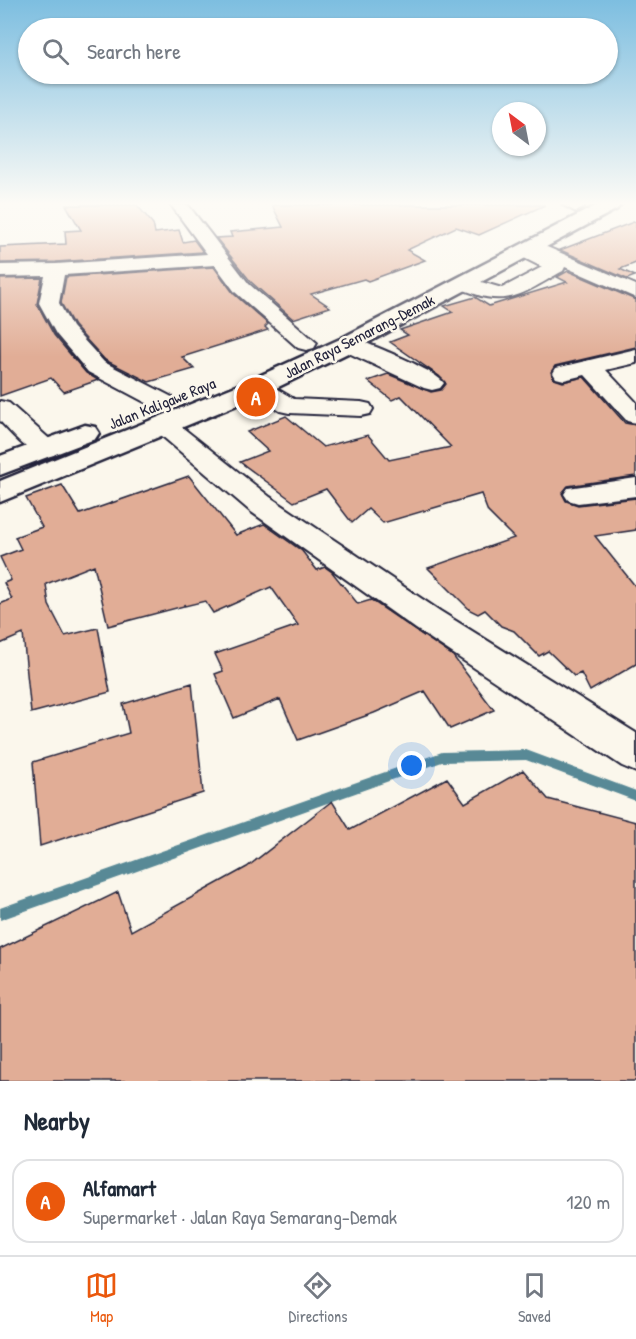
<!DOCTYPE html>
<html lang="en">
<head>
<meta charset="utf-8">
<style>
	body { margin:0; font-family:"Patrick Hand",sans-serif; background:#f2f2f3; color:#1f2937 }
	.compass { position:absolute; left:492px; top:102px; width:54px; height:54px; border-radius:50%; background:#fff; box-shadow:0 2px 4px #0004; rotate:328deg }
	.you { position:absolute; left:412px; top:766px; width:21px; height:21px; margin:-15px; border:4px solid #fff; border-radius:50%; background:#1a73e8; box-shadow:0 0 0 9px #1a73e833 }
	.badge { display:grid; place-items:center; width:39px; height:39px; border-radius:50%; background:#ea580c; color:#fff; font-size:20px; font-weight:700 }
	.pin { position:absolute; translate:-50% -50%; border:3px solid #fff; box-shadow:0 2px 6px #0006 }
	.list { margin:0; padding:0; list-style:none }
	h2 { display:flex; justify-content:space-between; align-items:center; height:78px; margin:0; padding:0 24px; font-size:26px }
	h2 small { font-size:20px; font-weight:400; color:#747a83 }
	.list li { display:grid; grid-template-columns:39px 1fr auto; gap:18px; align-items:center; box-sizing:border-box; height:84px; margin:0 12px 12px; padding:0 12px; border:2px solid #e0e1e3; border-radius:18px }
	.list b { display:block; font-size:22px; white-space:nowrap }
	.list p { margin:0; font-size:20px; white-space:nowrap; color:#747a83 }
	.list em { font-size:20px; font-style:normal; color:#747a83 }
	.icon { flex:none; width:33px; height:33px; fill:none; stroke:currentColor; stroke-width:2; stroke-linecap:round; stroke-linejoin:round }
	.map { position:relative; flex:none; width:636px; height:1081px; overflow:hidden }
	.search { position:absolute; background:#fff; box-shadow:0 2px 4px #0004; left:18px; right:18px; top:18px; height:66px; display:flex; align-items:center; gap:15px; box-sizing:border-box; padding:0 21px; border-radius:33px; color:#747a83; font-size:22px }
	.sheet { height:174px; background:#fff }
	nav { display:flex; justify-content:space-around; align-items:center; box-sizing:border-box; height:84px; border-top:2px solid #e0e1e3; background:#fff; font-size:16px; color:#747a83 }
	nav a { display:grid; justify-items:center; gap:3px }
	nav .on { color:#ea580c }
	.map>svg:first-child { display:block }
	.lines { fill:none; stroke-linecap:round; stroke-linejoin:round }
	.stream { fill:#588996; fill-rule:evenodd }
	.building { fill:#e1ad96; stroke:#22223b; stroke-width:1.5 }
	.minor-casing { stroke:#22223b; stroke-width:4 }
	.highway-casing { stroke:#22223b; stroke-width:5 }
	.minor { fill:#fbf7ec; fill-rule:evenodd }
	.highway { fill:#fbf7ec; fill-rule:evenodd }
	.labels { text-anchor:middle; stroke-width:5; stroke-linejoin:round; paint-order:stroke }
	.far-street-label { font-size:16px; fill:#22223b; stroke:#fbf7ec }
</style>
</head>
<body>
<div class="map">
<svg width="636" height="1081" viewBox="0 0 636 1081">
	<rect width="100%" height="100%" fill="#fbf7ec"/>
	<filter id="ink" filterUnits="userSpaceOnUse"><feTurbulence type="fractalNoise" baseFrequency=".0167" numOctaves="2"/><feDisplacementMap in="SourceGraphic" scale="12" xChannelSelector="R" yChannelSelector="G"/><feConvolveMatrix kernelMatrix="1 2 1 2 8 2 1 2 1" color-interpolation-filters="sRGB"/></filter>
	<g filter="url(#ink)">
		<g class="lines">
			<path class="stream" d="M526,750L636,791V801L526,760L442,762L0,920V908L442,752Z"/>
		</g>
		<path class="building" d="M66,205H137L153,224L155,233L179,230L183,242L194,240L203,252L56,262L0,263V247L66,244L65,231L81,230Z
			M272,205H545L479,235L456,227L407,250L425,260L368,281L364,279L311,294L330,307L293,319L251,282L216,238L232,237L230,232L283,227Z
			M636,221V263L620,269L635,276L627,279L560,250Z
			M214,267L234,294L268,324L265,327L268,330L182,357L194,369L149,382L105,360L74,326L61,303L66,277Z
			M568,271L636,300V347L555,366L551,372L554,379L563,382L584,377L625,423L636,425V476L568,486L562,493L566,501L578,505L636,498V530L595,536L636,587V664L590,691L581,673L574,676L548,651L539,656L514,631L501,626L485,610L478,614L470,610L428,568L514,538L488,512L481,494L383,523L368,509L352,523L326,489L294,502L240,462L268,451L247,432L286,416L323,447L368,435L389,460L451,447L401,396L392,400L368,381L388,374L431,392L441,390L446,384L439,376L390,342L408,335L400,330L453,312L444,306L475,297L489,306L567,282L557,277Z
			M42,278L37,304L54,335L86,373L98,380L64,392L51,378L0,396V279Z
			M189,476L236,535L264,524L302,551L317,570L325,567L332,572L358,604L371,600L453,656L494,710L450,729L425,691L374,713L298,740L280,699L234,718L215,674L223,671L215,654L298,625L271,587L213,613L205,601L185,606L184,604V606L108,626L94,565L46,584L49,605L65,636L98,628L110,692L31,713L23,634L0,644V604L12,599L4,583L11,580L0,557L21,549L15,537L42,527L26,498L62,485L80,514Z
			M192,683L203,793L40,846L33,762L129,733L123,704Z
			M523,770L548,799L636,822V1081H0V949L118,892L131,931L247,867L332,801L350,830L447,778L465,803Z"/>
		<g class="lines">
			<defs>
				<path id="minor" d="M171,205H188L249,284L317,343L314,348L306,350L298,348L235,292L215,265L64,275L59,303L72,327L104,362L172,397L175,402L172,407L163,409L154,407L88,372L56,334L39,303L45,276L0,277V265L56,264L207,254Z
					M563,205H583L584,207L576,212Z
					M540,244L636,285V298L565,267L563,271C531,288 512,307 475,294C468,291 459,290 454,283L457,279L464,277L502,288L542,267L518,255L515,251L518,247L524,246L532,248Z
					M348,337C366,342 434,369 444,383L440,388L432,390L424,388L340,349L337,344L340,339Z
					M636,349V363L606,370L636,402V423L627,421L585,375L564,380L556,378L553,373L556,368Z
					M257,380L265,382L294,399L361,402L370,404L373,409L370,414L361,416L289,413L280,411L249,392L245,387L249,382Z
					M0,401L9,403L54,443L58,449L54,455C32,460 15,436 0,421Z
					M164,417L173,420L270,497L440,611L636,733V772L622,766L416,629L250,511L155,430L151,425L155,420Z
					M636,478V496L578,503L568,500L564,494L568,488Z"/>
				<path id="highway" d="M597,205H620L617,209L356,349L266,393L0,502V481L248,381L340,339Z
					M85,425L95,427L99,433L95,439L0,475V456Z"/>
			</defs>
			<use href="#minor" class="minor-casing"/>
			<use href="#highway" class="highway-casing"/>
			<use href="#minor" class="minor"/>
			<use href="#highway" class="highway"/>
		</g>
	</g>
	<linearGradient id="sky" x2="0" y2="1"><stop stop-color="#7dbee0"/><stop offset="0.57" stop-color="#fdfbf6"/><stop offset="1" stop-color="#fdfbf6" stop-opacity="0"/></linearGradient>
	<rect width="636" height="357" fill="url(#sky)"/>
	<g class="labels">
		<g class="far-street-label">
			<text transform="translate(359 336) rotate(-27)" y="6">Jalan Raya Semarang-Demak</text>
			<text transform="translate(162 403) rotate(-22)" y="6">Jalan Kaligawe Raya</text>
		</g>
	</g>
</svg>
<svg class="compass" viewBox="-18 -18 36 36"><path d="M0-13l5 13h-10z" fill="#e53935"/><path d="M0 13l5-13h-10z" fill="#747a83"/></svg>
<div class="you"></div>
<div class="pin badge" style="left:256px;top:397px">A</div>
<div class="search"><svg class="icon" aria-label="search" viewBox="0 0 24 24"><circle cx="10" cy="10" r="6"/><path d="M15 15l6 6"/></svg>Search here</div>
</div>
<section class="sheet">
<h2>Nearby<small></small></h2>
<ul class="list">
<li><span class="badge">A</span><div><b>Alfamart</b><p>Supermarket · Jalan Raya Semarang-Demak</p></div><em>120 m</em></li>
</ul>
</section>
<nav>
<a class="on"><svg class="icon" aria-label="map" viewBox="0 0 24 24"><path d="M3 6l6-2 6 2 6-2v14l-6 2-6-2-6 2zM9 4v14M15 6v14"/></svg>Map</a>
<a><svg class="icon" aria-label="directions" viewBox="0 0 24 24"><path d="M12 3l9 9-9 9-9-9zM9 14v-3h6M13 9l2 2-2 2"/></svg>Directions</a>
<a><svg class="icon" aria-label="saved" viewBox="0 0 24 24"><path d="M7 4h10v16l-5-4-5 4z"/></svg>Saved</a>
</nav>
</body>
</html>
